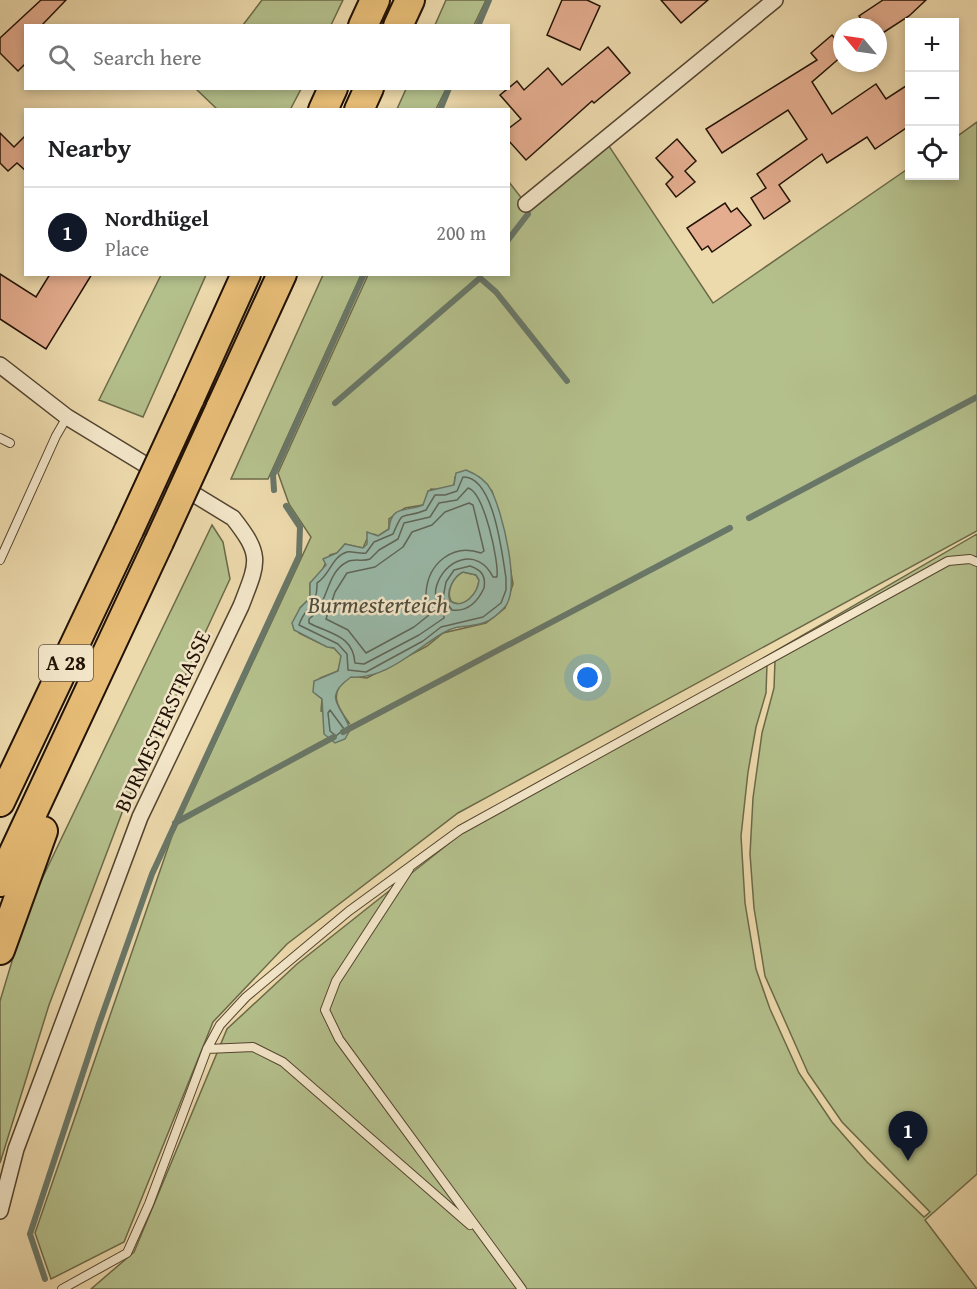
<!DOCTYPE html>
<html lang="en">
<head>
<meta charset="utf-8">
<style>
	body { margin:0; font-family:"Gentium Book Plus",serif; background:#f6f6f6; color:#202124 }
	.controls { position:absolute; right:18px; top:18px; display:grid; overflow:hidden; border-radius:0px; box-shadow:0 3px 9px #0003 }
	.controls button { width:54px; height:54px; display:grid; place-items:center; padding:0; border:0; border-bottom:2px solid #e0e0e0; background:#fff; color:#202124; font:30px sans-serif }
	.compass { position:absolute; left:833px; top:18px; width:54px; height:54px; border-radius:50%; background:#fff; box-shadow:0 3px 9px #0003; rotate:299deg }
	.you { position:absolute; left:588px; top:678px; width:21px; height:21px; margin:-15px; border:4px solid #fff; border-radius:50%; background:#1a73e8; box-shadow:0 0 0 9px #1a73e833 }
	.badge { display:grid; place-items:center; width:39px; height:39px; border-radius:50%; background:#111827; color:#fff; font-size:20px; font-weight:700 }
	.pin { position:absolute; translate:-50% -50px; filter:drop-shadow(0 2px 3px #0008) }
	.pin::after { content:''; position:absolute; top:32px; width:21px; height:18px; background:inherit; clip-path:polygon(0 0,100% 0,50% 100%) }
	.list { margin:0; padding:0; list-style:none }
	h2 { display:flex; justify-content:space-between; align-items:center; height:78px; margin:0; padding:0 24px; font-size:26px }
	h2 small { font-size:20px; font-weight:400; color:#757577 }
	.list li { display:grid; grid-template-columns:39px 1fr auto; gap:18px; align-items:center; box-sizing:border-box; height:90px; padding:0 24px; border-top:2px solid #e0e0e0 }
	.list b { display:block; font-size:22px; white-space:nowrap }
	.list p { margin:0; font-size:20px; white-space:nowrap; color:#757577 }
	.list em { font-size:20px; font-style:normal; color:#757577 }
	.icon { flex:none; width:33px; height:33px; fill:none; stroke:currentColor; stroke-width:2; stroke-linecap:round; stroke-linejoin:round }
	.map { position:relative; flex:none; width:977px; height:1289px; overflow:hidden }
	.search { position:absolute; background:#fff; box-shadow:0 3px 9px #0003; left:24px; top:24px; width:486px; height:66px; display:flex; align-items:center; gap:15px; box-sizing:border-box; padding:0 21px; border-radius:0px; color:#757577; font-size:22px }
	.panel { position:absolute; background:#fff; box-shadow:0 3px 9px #0003; left:24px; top:108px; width:486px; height:168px; border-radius:0px }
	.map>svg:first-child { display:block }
	.green { fill:#b4c08c; stroke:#6b6948; stroke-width:1.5; fill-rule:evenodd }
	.water { fill:#99baaa; stroke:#697768; stroke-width:1.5; fill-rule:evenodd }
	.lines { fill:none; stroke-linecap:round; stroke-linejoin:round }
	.shore { stroke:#5e6658; stroke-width:1.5 }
	.stream { stroke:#697768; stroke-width:6 }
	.building { fill:#e4ad8f; stroke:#221205; stroke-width:1.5 }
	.lane-casing { stroke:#54442f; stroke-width:10 }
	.street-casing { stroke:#54442f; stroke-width:18 }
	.highway-casing { stroke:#221205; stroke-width:32 }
	.lane { stroke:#f3e6c9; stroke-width:8 }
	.street { stroke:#f3e6c9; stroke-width:15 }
	.highway { stroke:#e6bc76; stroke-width:28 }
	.highway-bridge-casing { stroke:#221205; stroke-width:32; stroke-linecap:butt }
	.highway-bridge { stroke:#e6bc76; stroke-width:28 }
	.labels { text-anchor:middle; stroke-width:5; stroke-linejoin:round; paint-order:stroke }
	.shield { fill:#f3e6c9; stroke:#615240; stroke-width:1.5 }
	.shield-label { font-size:21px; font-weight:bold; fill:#221205 }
	.street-label { font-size:22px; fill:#221205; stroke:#f3e6c9 }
	.water-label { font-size:24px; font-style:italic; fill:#4c4d3f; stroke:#f3e6c9 }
</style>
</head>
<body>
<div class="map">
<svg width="977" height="1289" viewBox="0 0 977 1289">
	<rect width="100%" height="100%" fill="#ecd9ac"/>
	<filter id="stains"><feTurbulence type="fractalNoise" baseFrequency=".00333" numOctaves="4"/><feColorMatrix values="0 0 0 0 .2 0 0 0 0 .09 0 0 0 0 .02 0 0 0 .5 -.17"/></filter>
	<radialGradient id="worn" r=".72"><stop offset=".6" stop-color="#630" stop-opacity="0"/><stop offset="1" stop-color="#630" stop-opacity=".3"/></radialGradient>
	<path class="green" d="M262,0H343L331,25H243Z
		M446,0H486L474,25H435Z
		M196,89H301L290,110L217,109Z
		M406,89V88L446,89L436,109H397Z
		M977,122V531L458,813L287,944L213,1022L124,1242L51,1279L35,1233L172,836L311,537L289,504L278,473L368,275L508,274L509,182L526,204L605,140L713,303L909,168L910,176H954L955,138ZM455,477H479L492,491L505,538L513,584L505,608L486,623L443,633L427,646L367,678L350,676C329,692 335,704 349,723L321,711L322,699L314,692L320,678L338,671L342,656L334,648C325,647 308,637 299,633L300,608L310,598V583L320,574L330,555L337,553L345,544L363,548L367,539L374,534L378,536L389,529V519L405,508L423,505L431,489L444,490L454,485Z
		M161,275H206L143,417L99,400Z
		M323,275H361L268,479H231Z
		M212,525L223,542L230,579L123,810L49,1005L0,1163V1001L28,908Z
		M977,534V1174L925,1220L977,1289H91L134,1252L227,1029L297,964L462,833ZM775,660L774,688L762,733L753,798L750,854L754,908L765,976L808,1073L842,1122L930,1212L924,1217L867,1162L832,1122L799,1073L770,1009L756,969L745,903L741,836L748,772L756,727L766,693L767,664Z
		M463,572L476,575L479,580C478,593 464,610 451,601C446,591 453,577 463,572Z"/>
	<path class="water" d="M466,470C476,474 486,480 491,490C502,510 522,590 504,608C479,635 466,619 443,633C414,650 385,680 351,677C320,699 344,706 350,730L345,739L335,743L324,734L322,699L313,692L314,681L338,671L341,656L334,648L327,647L294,630L292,623L300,608L310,598V583L326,565L323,559L337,553L345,544L363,548L367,544V532L378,536L389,529C391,505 405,512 423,505L428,491L454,485L456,473ZM463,572L476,575L479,580C478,593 464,610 450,601C446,591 453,577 463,572Z"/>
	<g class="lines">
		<path class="shore" d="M463,477C494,476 502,554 506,578V590L501,603L483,617L441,627L423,641L366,672L348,670L347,654L338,644L299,625C304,607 318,607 317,583C330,575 332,556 347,552C352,551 360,554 366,553L374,542L393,534C405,506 400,521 426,510L435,495H445L457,491Z
			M468,488C484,492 499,561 497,577H493C478,546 443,559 436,588C433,602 444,608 444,618L419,635L364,664L355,663C353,635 330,634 309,623V619C329,605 325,573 347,562C354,558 363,562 370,559L379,550L398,539L404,523L430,517L439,503L457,500Z
			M469,503L473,505L484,551L481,553C453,543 428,563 426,593C426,601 430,608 429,615L414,627L366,653L348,630L326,619L335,592L347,573L375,567L403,547L412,532L432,525L445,512Z
			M470,566C482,570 486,576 484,588C478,601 468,612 452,610L443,598L446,582L454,570Z
			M330,710L344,729L336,736L330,731L328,713Z"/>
		<path class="stream" d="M478,26L489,0
			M440,110L449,88
			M508,240L528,214
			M335,403L480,278L496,292L567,381
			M274,490L273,475L364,274
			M749,518L977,397
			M343,732L730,528
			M175,823L334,737
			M45,1279L30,1234L99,1024L152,874L299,556L300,527L286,506"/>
	</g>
	<path class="building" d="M41,0H66L41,26H26V63L18,71L0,53V38Z
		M562,0H587L600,6L580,50L547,35Z
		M661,0H708L681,23Z
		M883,0H926L909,16L878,36V27H866L859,16Z
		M832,35L842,47V56L812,82L832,114L876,84L886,99L909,84V126L875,149L867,137L827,163L822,154L779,185L790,201L764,219L751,198L766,188L757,174L807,139L788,110L722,153L706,129L817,60L811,53Z
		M608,47L630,73L594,103L592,101L526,160L508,140V129L521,119L500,95L517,81L524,90L548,68L562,85Z
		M0,133L14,147L26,135V171L17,163L8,171L0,163Z
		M677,139L696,161L685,171L695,182L676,197L666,184L673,177L656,158Z
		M725,203L731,212L737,208L751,225L712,252L708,246L702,250L687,228Z
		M0,274L36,297L50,274H92L46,349L0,319Z"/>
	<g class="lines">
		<defs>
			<path id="lane" d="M0,438L10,443
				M0,560L56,436L67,417
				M409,869L336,981L325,1010L339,1039L522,1289
				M207,1049L253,1047L283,1062L470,1225
				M62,1289L127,1253L149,1204L207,1049L220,1025L246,997L349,911L460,830L948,561L970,559L977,562"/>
			<path id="street" d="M526,204L775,0
				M0,365L67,417L233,518C263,556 258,562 241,606L140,817L16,1149L0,1211"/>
			<path id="highway" d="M363,26L375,0
				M398,26L410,0
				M323,110L333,88
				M359,110L369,88
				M189,400L246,274
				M220,409L282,274
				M0,802L129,530
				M0,882L159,542
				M0,950L43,831"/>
		</defs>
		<use href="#lane" class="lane-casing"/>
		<use href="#street" class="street-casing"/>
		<use href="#highway" class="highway-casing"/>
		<use href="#lane" class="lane"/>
		<use href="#street" class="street"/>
		<use href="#highway" class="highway"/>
		<defs>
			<path id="highway-bridge" d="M129,530L189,400
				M159,542L220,409"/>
		</defs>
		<use href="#highway-bridge" class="highway-bridge-casing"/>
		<use href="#highway-bridge" class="highway-bridge"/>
	</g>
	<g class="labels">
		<rect class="shield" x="39" y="645" width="54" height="36" rx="4.5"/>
		<g class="shield-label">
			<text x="66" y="670">A 28</text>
		</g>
		<g class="street-label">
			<text transform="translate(162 721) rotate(-65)" y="8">BURMESTERSTRASSE</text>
		</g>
		<g class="water-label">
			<text x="378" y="613">Burmesterteich</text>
		</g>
	</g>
	<rect width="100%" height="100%" filter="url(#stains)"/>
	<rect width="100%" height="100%" fill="url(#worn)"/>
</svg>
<div class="controls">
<button>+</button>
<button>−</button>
<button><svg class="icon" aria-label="locate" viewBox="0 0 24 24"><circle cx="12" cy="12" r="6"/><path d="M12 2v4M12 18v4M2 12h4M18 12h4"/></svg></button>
</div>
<svg class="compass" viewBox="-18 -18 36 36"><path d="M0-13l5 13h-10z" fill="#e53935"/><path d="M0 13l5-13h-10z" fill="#757577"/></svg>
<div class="you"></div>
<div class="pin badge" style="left:908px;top:1161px">1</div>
<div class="search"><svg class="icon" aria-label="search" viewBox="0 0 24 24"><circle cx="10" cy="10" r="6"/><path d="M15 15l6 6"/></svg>Search here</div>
<section class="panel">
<h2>Nearby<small></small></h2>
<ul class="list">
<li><span class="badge">1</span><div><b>Nordhügel</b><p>Place</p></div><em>200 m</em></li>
</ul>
</section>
</div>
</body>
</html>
